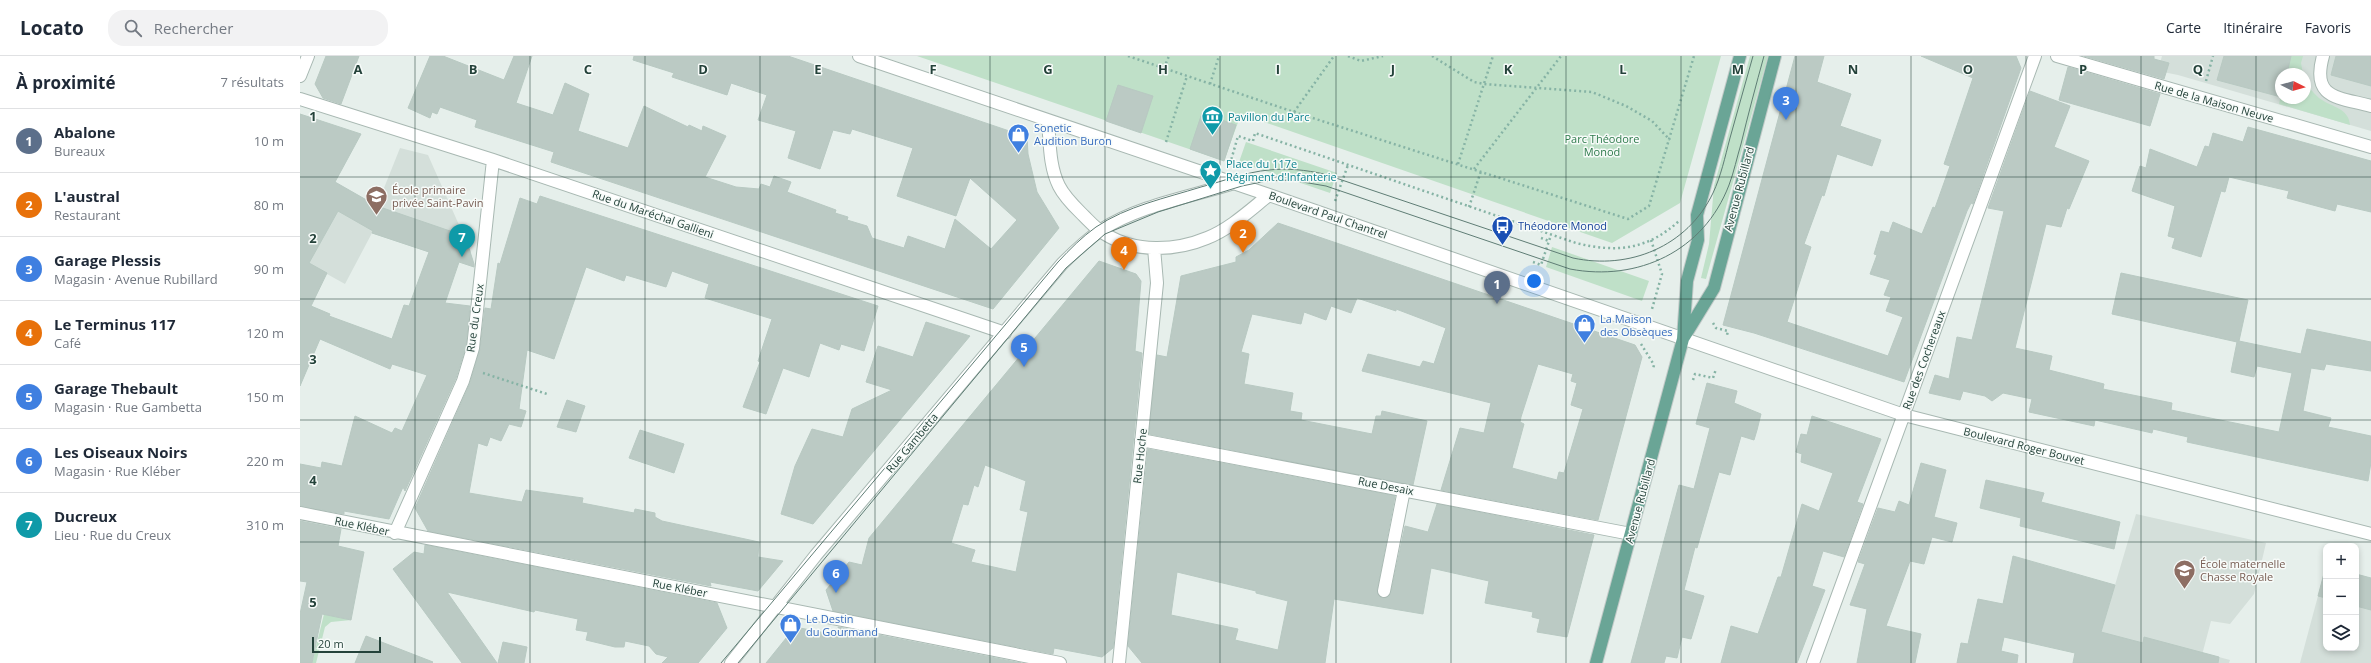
<!DOCTYPE html>
<html lang="fr">
<head>
<meta charset="utf-8">
<style>
	body { margin:0; font-family:"Open Sans",sans-serif; background:#f2f2f3; color:#1f2937 }
	.controls { position:absolute; right:12px; bottom:12px; display:grid; overflow:hidden; border-radius:8px; box-shadow:0 2px 6px #0003 }
	.controls button { width:36px; height:36px; display:grid; place-items:center; padding:0; border:0; border-bottom:1px solid #e0e1e3; background:#fff; color:#1f2937; font:20px sans-serif }
	.compass { position:absolute; left:1975px; top:12px; width:36px; height:36px; border-radius:50%; background:#fff; box-shadow:0 2px 6px #0003; rotate:95deg }
	.scale { position:absolute; left:12px; bottom:10px; width:69px; box-sizing:border-box; padding-left:4px; border:2px solid #24423a; border-top:0; font-size:11px; line-height:14px; white-space:nowrap; color:#24423a; -webkit-text-stroke:3px #f7fbf9; paint-order:stroke }
	.you { position:absolute; left:1234px; top:225px; width:14px; height:14px; margin:-10px; border:3px solid #fff; border-radius:50%; background:#1a73e8; box-shadow:0 0 0 6px #1a73e833 }
	.badge { display:grid; place-items:center; width:26px; height:26px; border-radius:50%; background:#1a73e8; color:#fff; font-size:13px; font-weight:700 }
	.pin { position:absolute; translate:-50% -33px; filter:drop-shadow(0 1px 2px #0008) }
	.pin::after { content:''; position:absolute; top:21px; width:14px; height:12px; background:inherit; clip-path:polygon(0 0,100% 0,50% 100%) }
	.list { margin:0; padding:0; list-style:none }
	h2 { display:flex; justify-content:space-between; align-items:center; height:52px; margin:0; padding:0 16px; font-size:17px }
	h2 small { font-size:13px; font-weight:400; color:#747a83 }
	.list li { display:grid; grid-template-columns:26px 1fr auto; gap:12px; align-items:center; box-sizing:border-box; height:64px; padding:0 16px; border-top:1px solid #e0e1e3 }
	.list b { display:block; font-size:15px; white-space:nowrap }
	.list p { margin:0; font-size:13px; white-space:nowrap; color:#747a83 }
	.list em { font-size:13px; font-style:normal; color:#747a83 }
	.icon { flex:none; width:22px; height:22px; fill:none; stroke:currentColor; stroke-width:2; stroke-linecap:round; stroke-linejoin:round }
	.map { position:relative; flex:none; width:2071px; height:607px; overflow:hidden }
	header { display:flex; align-items:center; gap:24px; box-sizing:border-box; height:56px; padding:0 20px; background:#fff; border-bottom:1px solid #e0e1e3 }
	header strong { font-size:19px }
	nav { display:flex; gap:22px; margin-inline-start:auto; font-size:14px }
	.search { width:280px; height:36px; background:#f2f2f3; display:flex; align-items:center; gap:10px; box-sizing:border-box; padding:0 14px; border-radius:16px; color:#747a83; font-size:15px }
	main { display:flex }
	aside { flex:1; background:#fff }
	.map>svg:first-child { display:block }
	.built { fill:#d4dfda; fill-rule:evenodd }
	.green { fill:#bfe0c8 }
	.building { fill:#bbcac4; stroke:#b8c9c2; fill-rule:evenodd }
	.lines { fill:none; stroke-linecap:round; stroke-linejoin:round }
	.minor-casing { stroke:#a8b8b2; stroke-width:14 }
	.major-casing { stroke:#c2cac8; stroke-width:14 }
	.path { stroke:#86b3a5; stroke-width:2.5; stroke-dasharray:2 3; stroke-linecap:butt }
	.minor { stroke:#fff; stroke-width:12 }
	.major { stroke:#6aa596; stroke-width:12 }
	.tram { stroke:#5f7d75; stroke-width:1 }
	.grid { fill:none; stroke:#24423a; stroke-width:1; stroke-opacity:0.55 }
	.labels { text-anchor:middle; stroke-width:3; stroke-linejoin:round; paint-order:stroke }
	.street-label { font-size:11px; fill:#24423a; stroke:#f7fbf9 }
	.culture-label { font-size:11px; fill:#0d838f; stroke:#f7fbf9; text-anchor:start }
	.shop-label { font-size:11px; fill:#366cbe; stroke:#f7fbf9; text-anchor:start }
	.park-label { font-size:11px; fill:#2d7a4b; stroke:#f7fbf9 }
	.education-label { font-size:11px; fill:#785e54; stroke:#f7fbf9; text-anchor:start }
	.transit-label { font-size:11px; fill:#164399; stroke:#f7fbf9; text-anchor:start }
	.grid-label { font-size:13px; text-anchor:middle; font-weight:bold; fill:#24423a; stroke:#f7fbf9; stroke-width:3; stroke-linejoin:round; paint-order:stroke }
</style>
</head>
<body>
<header>
<strong>Locato</strong>
<div class="search"><svg class="icon" aria-label="search" viewBox="0 0 24 24"><circle cx="10" cy="10" r="6"/><path d="M15 15l6 6"/></svg>Rechercher</div>
<nav><a>Carte</a><a>Itinéraire</a><a>Favoris</a></nav>
</header>
<main>
<aside>
<h2>À proximité<small>7 résultats</small></h2>
<ul class="list">
<li><span class="badge" style="background:#5c6f8a">1</span><div><b>Abalone</b><p>Bureaux</p></div><em>10 m</em></li>
<li><span class="badge" style="background:#e8710a">2</span><div><b>L'austral</b><p>Restaurant</p></div><em>80 m</em></li>
<li><span class="badge" style="background:#3f7fe0">3</span><div><b>Garage Plessis</b><p>Magasin · Avenue Rubillard</p></div><em>90 m</em></li>
<li><span class="badge" style="background:#e8710a">4</span><div><b>Le Terminus 117</b><p>Café</p></div><em>120 m</em></li>
<li><span class="badge" style="background:#3f7fe0">5</span><div><b>Garage Thebault</b><p>Magasin · Rue Gambetta</p></div><em>150 m</em></li>
<li><span class="badge" style="background:#3f7fe0">6</span><div><b>Les Oiseaux Noirs</b><p>Magasin · Rue Kléber</p></div><em>220 m</em></li>
<li><span class="badge" style="background:#0f9aa8">7</span><div><b>Ducreux</b><p>Lieu · Rue du Creux</p></div><em>310 m</em></li>
</ul>
</aside>
<div class="map">
<svg width="2071" height="607" viewBox="0 0 2071 607">
	<rect width="100%" height="100%" fill="#e6efeb"/>
	<path class="built" d="M1862,0H2071V75L1878,19L1858,15ZM1981,18H2005V42H1981Z
		M100,92L128,99L171,196L158,192L153,204L72,177L45,228L0,203V107L65,143L69,138L80,142Z
		M1836,458L1966,487L1954,538L1930,568L1911,565L1902,599L1904,597L1930,604L1929,607H1792Z
		M2026,510V592H2056V518L2071,522V607H2000Z"/>
	<path class="green" d="M617,0H1421L1380,147L1312,187L941,58L924,105Z
		M1450,0H1468L1406,223L1401,222L1409,188L1414,130Z
		M1991,0H2003L2001,7L2003,18H1987Z
		M2005,25C2009,31 2013,37 2019,42C2031,51 2049,52 2050,69L1979,48L1981,39V42H2005Z
		M946,86L1037,117L1030,137L939,106Z
		M1252,191L1349,225L1342,245L1246,211Z
		M24,558L51,564L31,566L25,571L16,607H12Z"/>
	<path class="building" d="M26,0H59L41,48L23,42L15,28Z
		M130,0H143L204,24L214,0H232L216,47L253,59L265,27L289,38L278,75L328,92L344,50L388,71L389,69L402,75L403,70L426,80L405,121L436,131L459,133L461,128L470,131L474,120L491,126L487,136L536,154L535,157L548,161L547,164L567,170L572,182L604,192L608,180L645,193L655,163L691,193L717,164L670,122L656,160L597,140L613,92L552,73L550,78L533,74L520,113L488,102L496,75L458,64L467,39L431,27L427,39L372,21L374,17L333,4L334,0H488L727,81L728,98L737,136L759,172L693,253L251,106L254,96L175,71L177,64L140,51L137,58L132,56L130,62L108,52Z
		M1495,0H1524L1517,26L1551,38L1540,70L1581,84L1572,110L1537,98L1524,140L1522,139L1504,188L1511,191L1487,266L1588,300L1603,261L1586,255L1591,241L1584,239L1590,224L1570,218L1577,199L1574,198L1581,175L1589,177L1593,166L1622,178L1633,151L1635,152L1650,110L1644,108L1673,22L1621,0H1716L1721,12L1673,148L1671,147L1667,155L1604,326L1454,277L1423,269Z
		M1784,0H1854V3L1869,7L1864,23Z
		M1924,0H1991L1987,18H1981V41L1917,24Z
		M2036,0H2071V30L2031,19Z
		M1768,11L1860,38L1850,70L1759,44Z
		M818,29L853,40L841,77L806,65Z
		M1730,35L1770,50L1754,91L1789,105L1769,153L1767,152L1761,171L1746,168L1715,292L1752,300L1749,314L1804,328L1803,333L1872,347L1871,354L1979,376L1992,317L1957,310L1954,321L1931,316L1937,286L1812,258L1821,217L1948,244L1939,285L2001,298L2007,273L2071,286V315L2026,308L2024,314L2011,312L2003,355L2031,362L2028,371L2071,380V406L2068,425L1887,386L1888,381L1853,373L1852,377L1795,364L1794,370L1729,356L1732,343L1703,337L1692,345L1685,340L1663,335L1660,344L1629,337L1635,319L1649,323L1657,281L1672,284L1704,155L1688,152Z
		M902,57L936,69L924,105L890,93Z
		M0,58L61,78L35,126L77,150L153,176L152,180L167,186L174,208V211L159,206L145,247L170,250L166,290L156,322L105,435L103,431L89,463L44,455V458L0,450V408L21,412L22,406L42,410L55,360L92,377L95,372L102,375L127,319L92,308L90,313L20,283L0,330ZM38,155L73,175L72,177L129,196L109,250L104,249L92,283L29,260L30,258L11,250L27,217L9,207Z
		M1948,71L2071,105V156L2037,148L2035,155L1987,142L1989,135L1929,121L1925,136L1921,135L1901,201L1872,192L1875,182L1868,180L1875,150L1832,135L1840,110L1846,112L1850,93L1897,111L1905,90L1909,91L1913,77L1943,86Z
		M240,140L578,250L564,295L541,288L539,294L520,287L509,321L483,312L466,358L443,351L460,306L458,305L472,263L405,242L409,228L372,215L366,231L326,219L324,225L286,211L254,303L227,294L219,353L226,355L221,371L209,368L201,385L190,381L187,390L178,387L169,437L222,446L226,434L283,442L282,447L334,457L335,453L355,457V461L362,465L459,486L458,501L483,505L458,535L410,526L411,530L128,475L115,452L170,327L180,293L185,252L191,253L198,207L200,208L220,142L237,148Z
		M978,167L1335,289L1342,301L1298,464L1141,434L1160,372L1184,377L1191,347L1062,315L1068,298L1120,311L1123,305L1134,308L1146,272L1096,253V255L1057,242L1051,257L1031,250L1026,264L1004,256L1001,268L952,258L941,296L949,298L944,328L993,337L990,355L1002,357L1001,364L1072,378L1076,360H1081L1082,355L1127,365L1113,429L849,378L857,299L867,301L881,220L936,206V201L949,194ZM1238,308L1273,318L1271,325L1277,327L1271,349L1283,353L1264,417L1259,416L1257,424L1212,412L1224,368L1220,366L1221,361Z
		M799,205L836,218L841,225L835,295L842,297L813,592L802,601L754,592L753,598L533,555L526,534L549,506L562,509L569,482ZM685,409L726,425L720,454L728,456L716,516L671,506L675,494L651,487L663,448L668,449L674,429L678,431Z
		M626,266L670,280L513,468L481,458L495,410L512,373L543,381L552,353L592,334L566,326L578,290L613,301Z
		M1407,327L1437,335L1434,347L1461,358L1457,374L1454,384L1441,380L1430,419L1419,416L1397,492L1395,491L1384,534L1404,540L1391,583L1382,581L1377,602L1366,600L1364,607H1331L1379,429L1394,433L1410,372L1396,368Z
		M267,344L285,350L276,376L257,371Z
		M1512,360L1581,383L1557,446L1563,448L1544,501L1523,495L1512,530L1525,534L1497,607H1421L1431,570L1458,578L1478,521H1481L1502,448L1519,455L1533,417L1501,406L1502,398L1496,396L1501,378L1507,379Z
		M340,374L384,388L374,417L329,402Z
		M848,393L1095,440L1077,534L1079,540L1083,542L1089,540L1091,536L1105,470L1128,476L1137,448L1294,479L1267,581L1237,576L1240,563L1232,561L1233,556L1185,547L1189,525L1131,512L1123,558L1034,543L1025,607H842L828,590ZM877,516L956,535V537L988,545L978,594L935,584L938,573L871,559Z
		M1621,407L1646,414L1634,461L1657,467L1652,486L1632,481L1624,508L1610,505L1586,570L1621,578L1615,607H1557L1567,553L1550,549L1565,508L1558,506L1578,452L1595,456L1599,445L1609,449Z
		M1686,424L1744,437L1741,446L1820,466L1814,493L1720,470L1721,462L1680,452Z
		M0,465L41,473L38,490L64,496L51,564L22,558L12,607H0V558L7,526L0,525Z
		M125,489L417,547L427,572L398,607H362L368,601L356,598L349,590L325,585L324,591H315L286,584L288,576L276,574L278,563L235,554L234,556L147,536L197,607H162L93,513L114,496L124,498Z
		M1713,500L1815,529L1801,576L1843,587L1844,581L1919,601L1918,607H1773L1775,597L1704,581L1701,595L1718,599L1717,607H1657L1661,587L1668,588L1678,543L1703,548Z
		M2026,510V542L2018,540Z
		M2056,518L2071,522V554L2056,550Z
		M495,571L541,580L538,571L721,607H466Z
		M66,580L133,606L132,607H55Z
		M203,586L227,591L224,607H198Z"/>
	<g class="lines">
		<defs>
			<path id="minor" d="M559,0L969,139L1604,359L2071,478
				M1757,0L2071,91
				M2023,0C2011,43 2038,41 2071,50
				M0,20L8,0
				M0,43L193,104L705,277
				M748,65C750,86 749,110 759,130C765,142 775,151 784,160C790,166 797,174 805,178C835,197 876,195 907,182C930,173 950,154 969,139
				M841,384L1331,478
				M0,457L760,607
				M95,477L163,325L173,292L193,104
				M1084,535L1104,434
				M431,607L516,499L762,208C774,196 787,184 801,174C840,149 890,141 934,127
				M819,607L857,227L854,192
				M1513,607L1735,0"/>
			<path id="major" d="M1384,281L1414,232L1475,0
				M1296,607L1383,283L1387,225L1398,184L1397,159L1440,0"/>
		</defs>
		<use href="#minor" class="minor-casing"/>
		<use href="#major" class="major-casing"/>
		<path class="path" d="M828,0L994,56L1328,163L1349,150L1394,0
			M1048,0L1061,5L1083,0
			M1132,0L1174,26L1184,28L1292,36L1326,50L1352,65L1370,84
			M864,12L869,0
			M1906,25L1913,0
			M910,28L919,0
			M1986,46L1996,42
			M994,56L1034,0
			M866,86L887,20
			M930,108L938,80L953,85L955,77L1276,187C1316,197 1348,194 1380,164
			M1158,108L1193,0
			M1174,113L1261,0
			M1035,145L1048,109
			M1169,151L1181,115
			M1241,182L1249,185
			M1351,184L1362,218L1352,253
			M1233,206L1241,209L1251,179
			M1413,267L1416,272L1428,275L1427,279
			M1341,288L1354,309L1353,313
			M183,317L247,338
			M1393,324L1395,318L1413,322L1416,313"/>
		<use href="#minor" class="minor"/>
		<use href="#major" class="major"/>
		<path class="tram" d="M421,607L758,206C770,193 782,181 796,171C827,150 866,142 901,131C924,125 946,116 969,114C988,112 1006,114 1024,118L1273,202C1329,214 1387,191 1413,137C1421,120 1425,101 1430,82C1438,55 1445,27 1453,0
			M438,607L766,212L805,178L858,156L942,130L966,125L991,124L1026,130L1270,213C1338,226 1404,195 1429,129C1434,116 1437,101 1441,88C1448,59 1456,29 1464,0"/>
	</g>
	<path class="grid" d="M115,0V607M230,0V607M345,0V607M460,0V607M575,0V607M690,0V607M805,0V607M920,0V607M1036,0V607M1151,0V607M1266,0V607M1381,0V607M1496,0V607M1611,0V607M1726,0V607M1841,0V607M1956,0V607M0,121H2071M0,243H2071M0,364H2071M0,486H2071"/>
	<defs>
		<symbol id="museum-pin" viewBox="-11 -11 22 30"><path d="M0 17L-7.5 6A9.5 9.5 0 1 1 7.5 6Z" fill="#0f9aa8" stroke="#f7fbf9"/><path d="M0-6L6-3V-2H-6V-3ZM-5-1h2V3h-2ZM-1-1h2V3h-2ZM3-1h2V3H3ZM-6 4H6V6H-6Z" fill="#fff"/></symbol>
		<symbol id="shop-pin" viewBox="-11 -11 22 30"><path d="M0 17L-7.5 6A9.5 9.5 0 1 1 7.5 6Z" fill="#3f7fe0" stroke="#f7fbf9"/><path d="M-5-2.5h2.3a2.7 3.5 0 0 1 5.4 0H5L5.5 6h-11ZM-1.5-2.5h3a1.5 2.3 0 0 0-3 0Z" fill="#fff"/></symbol>
		<symbol id="sight-pin" viewBox="-11 -11 22 30"><path d="M0 17L-7.5 6A9.5 9.5 0 1 1 7.5 6Z" fill="#0f9aa8" stroke="#f7fbf9"/><path d="M0-6L1.8-2.2L6-1.7L2.9 1.2L3.7 5.4L0 3.3L-3.7 5.4L-2.9 1.2L-6-1.7L-1.8-2.2Z" fill="#fff"/></symbol>
		<symbol id="school-pin" viewBox="-11 -11 22 30"><path d="M0 17L-7.5 6A9.5 9.5 0 1 1 7.5 6Z" fill="#8d6e63" stroke="#f7fbf9"/><path d="M0-5L7-2L0 1L-7-2ZM-4 1L0 2.5L4 1V4Q0 6-4 4Z" fill="#fff"/></symbol>
		<symbol id="bus-pin" viewBox="-11 -11 22 30"><path d="M0 17L-7.5 6A9.5 9.5 0 1 1 7.5 6Z" fill="#1a4fb4" stroke="#f7fbf9"/><path d="M-5-6H5V4H4V6H2V4H-2V6H-4V4H-5ZM-3.5-4V0h7V-4ZM-3.5 1.2v1.5H-2V1.2ZM2 1.2v1.5H3.5V1.2Z" fill="#fff"/></symbol>
	</defs>
	<g fill-rule="evenodd">
		<use href="#museum-pin" x="900" y="48" width="25" height="34"/>
		<use href="#shop-pin" x="706" y="66" width="25" height="34"/>
		<use href="#sight-pin" x="898" y="102" width="25" height="34"/>
		<use href="#school-pin" x="64" y="128" width="25" height="34"/>
		<use href="#bus-pin" x="1190" y="158" width="25" height="34"/>
		<use href="#shop-pin" x="1272" y="256" width="25" height="34"/>
		<use href="#school-pin" x="1872" y="502" width="25" height="34"/>
		<use href="#shop-pin" x="478" y="556" width="25" height="34"/>
	</g>
	<g class="labels">
		<g class="street-label">
			<text transform="translate(1914 46) rotate(16)" y="4">Rue de la Maison Neuve</text>
			<text transform="translate(1439 133) rotate(-75)" y="4">Avenue Rubillard</text>
			<text transform="translate(353 158) rotate(19)" y="4">Rue du Maréchal Gallieni</text>
			<text transform="translate(1028 159) rotate(19)" y="4">Boulevard Paul Chantrel</text>
			<text transform="translate(175 262) rotate(-82)" y="4">Rue du Creux</text>
			<text transform="translate(1624 304) rotate(-70)" y="4">Rue des Cochereaux</text>
			<text transform="translate(612 387) rotate(-50)" y="4">Rue Gambetta</text>
			<text transform="translate(1724 390) rotate(14)" y="4">Boulevard Roger Bouvet</text>
			<text transform="translate(840 400) rotate(-84)" y="4">Rue Hoche</text>
			<text transform="translate(1086 430) rotate(11)" y="4">Rue Desaix</text>
			<text transform="translate(1340 445) rotate(-75)" y="4">Avenue Rubillard</text>
			<text transform="translate(62 470) rotate(12)" y="4">Rue Kléber</text>
			<text transform="translate(380 532) rotate(11)" y="4">Rue Kléber</text>
		</g>
		<g class="culture-label">
			<text x="928" y="65">Pavillon du Parc</text>
			<text x="926" y="112">Place du 117e<tspan x="926" dy="13">Régiment d'Infanterie</tspan></text>
		</g>
		<g class="shop-label">
			<text x="734" y="76">Sonetic<tspan x="734" dy="13">Audition Buron</tspan></text>
			<text x="1300" y="267">La Maison<tspan x="1300" dy="13">des Obsèques</tspan></text>
			<text x="506" y="567">Le Destin<tspan x="506" dy="13">du Gourmand</tspan></text>
		</g>
		<g class="park-label">
			<text x="1302" y="87">Parc Théodore<tspan x="1302" dy="13">Monod</tspan></text>
		</g>
		<g class="education-label">
			<text x="92" y="138">École primaire<tspan x="92" dy="13">privée Saint-Pavin</tspan></text>
			<text x="1900" y="512">École maternelle<tspan x="1900" dy="13">Chasse Royale</tspan></text>
		</g>
		<g class="transit-label">
			<text x="1218" y="174">Théodore Monod</text>
		</g>
	</g>
	<g class="grid-label">
		<text x="58" y="18">A</text>
		<text x="173" y="18">B</text>
		<text x="288" y="18">C</text>
		<text x="403" y="18">D</text>
		<text x="518" y="18">E</text>
		<text x="633" y="18">F</text>
		<text x="748" y="18">G</text>
		<text x="863" y="18">H</text>
		<text x="978" y="18">I</text>
		<text x="1093" y="18">J</text>
		<text x="1208" y="18">K</text>
		<text x="1323" y="18">L</text>
		<text x="1438" y="18">M</text>
		<text x="1553" y="18">N</text>
		<text x="1668" y="18">O</text>
		<text x="1783" y="18">P</text>
		<text x="1898" y="18">Q</text>
		<text x="13" y="65">1</text>
		<text x="13" y="187">2</text>
		<text x="13" y="308">3</text>
		<text x="13" y="429">4</text>
		<text x="13" y="551">5</text>
	</g>
</svg>
<div class="controls">
<button>+</button>
<button>−</button>
<button><svg class="icon" aria-label="layers" viewBox="0 0 24 24"><path d="M12 4l9 5-9 5-9-5zM3 14l9 5 9-5"/></svg></button>
</div>
<svg class="compass" viewBox="-18 -18 36 36"><path d="M0-13l5 13h-10z" fill="#e53935"/><path d="M0 13l5-13h-10z" fill="#747a83"/></svg>
<div class="scale">20 m</div>
<div class="you"></div>
<div class="pin badge" style="left:1197px;top:248px;background:#5c6f8a">1</div>
<div class="pin badge" style="left:943px;top:197px;background:#e8710a">2</div>
<div class="pin badge" style="left:1486px;top:64px;background:#3f7fe0">3</div>
<div class="pin badge" style="left:824px;top:214px;background:#e8710a">4</div>
<div class="pin badge" style="left:724px;top:311px;background:#3f7fe0">5</div>
<div class="pin badge" style="left:536px;top:537px;background:#3f7fe0">6</div>
<div class="pin badge" style="left:162px;top:201px;background:#0f9aa8">7</div>
</div>
</main>
</body>
</html>
